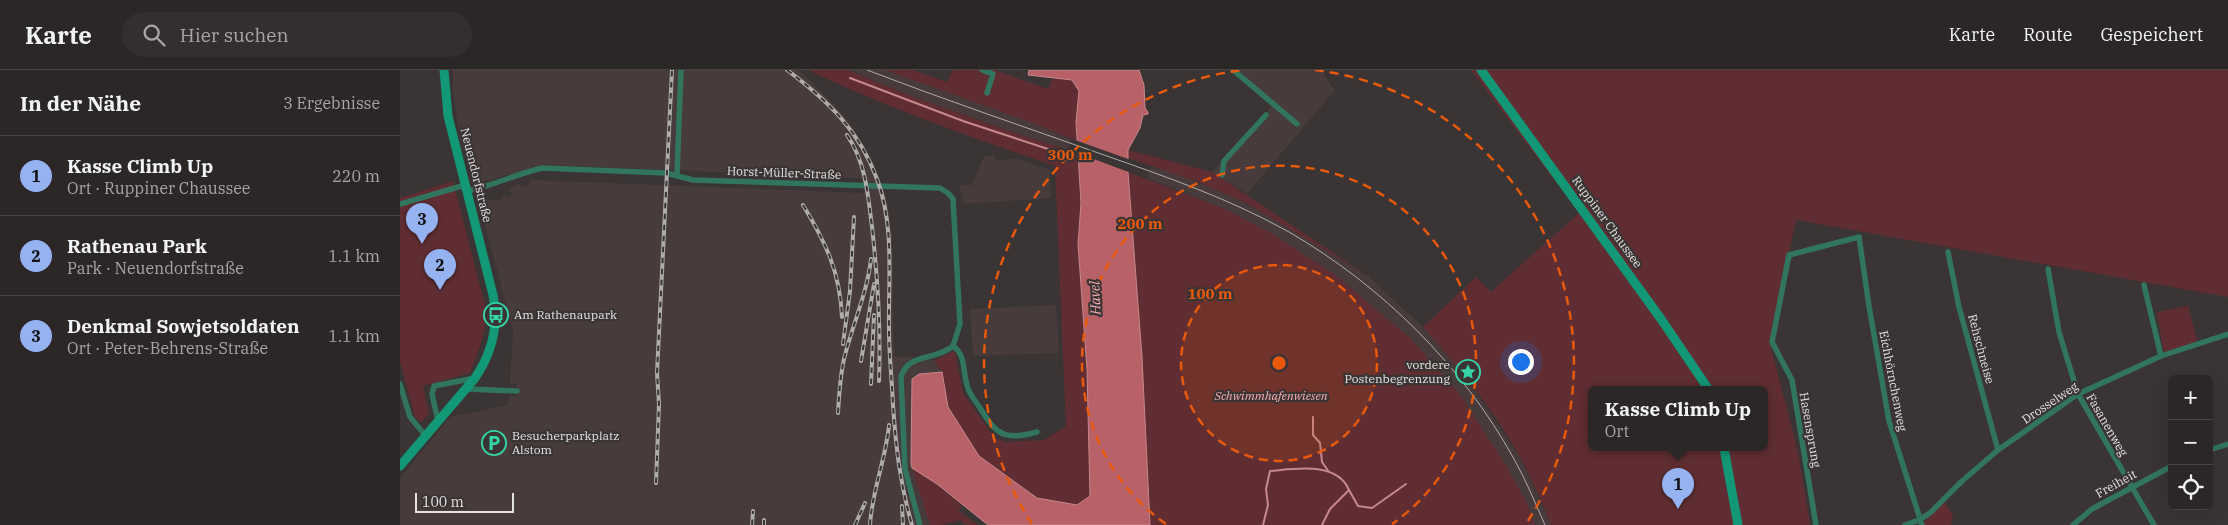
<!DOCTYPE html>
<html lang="de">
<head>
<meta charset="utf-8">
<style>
	body { margin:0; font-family:"IBM Plex Serif",serif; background:#342f2f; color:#f1f3f6 }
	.controls { position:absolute; right:15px; bottom:15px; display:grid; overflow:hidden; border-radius:8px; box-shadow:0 5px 20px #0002 }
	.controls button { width:45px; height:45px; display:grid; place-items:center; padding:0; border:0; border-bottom:1px solid #484444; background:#2c2727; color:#f1f3f6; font:25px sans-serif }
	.scale { position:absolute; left:15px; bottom:12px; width:99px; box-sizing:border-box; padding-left:5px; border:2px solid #e6e2e2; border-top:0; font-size:14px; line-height:18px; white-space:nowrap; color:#e6e2e2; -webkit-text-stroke:4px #3a3434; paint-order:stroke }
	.you { position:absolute; left:1120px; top:291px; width:18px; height:18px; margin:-12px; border:4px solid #fff; border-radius:50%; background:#1a73e8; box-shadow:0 0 0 8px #1a73e833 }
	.badge { display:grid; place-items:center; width:32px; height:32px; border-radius:50%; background:#95b2f1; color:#111; font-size:16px; font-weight:700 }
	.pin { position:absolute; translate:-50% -41px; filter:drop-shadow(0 1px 2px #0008) }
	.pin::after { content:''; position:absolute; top:26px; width:18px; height:15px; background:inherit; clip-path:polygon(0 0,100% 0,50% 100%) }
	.popup { position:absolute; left:1188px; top:316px; width:180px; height:65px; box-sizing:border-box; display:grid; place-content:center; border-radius:8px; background:#2c2727; filter:drop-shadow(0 1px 4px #0005); font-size:16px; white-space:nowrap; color:#a6a5a7 }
	.popup b { font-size:19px; color:#f1f3f6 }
	.popup::after { content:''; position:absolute; left:50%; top:100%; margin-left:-10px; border:10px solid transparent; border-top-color:#2c2727 }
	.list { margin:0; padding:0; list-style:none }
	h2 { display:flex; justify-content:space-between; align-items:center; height:65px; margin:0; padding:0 20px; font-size:21px }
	h2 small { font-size:16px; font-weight:400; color:#a6a5a7 }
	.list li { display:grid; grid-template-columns:32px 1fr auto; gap:15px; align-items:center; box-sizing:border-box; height:80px; padding:0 20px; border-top:1px solid #484444 }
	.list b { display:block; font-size:19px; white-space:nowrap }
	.list p { margin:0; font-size:16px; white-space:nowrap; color:#a6a5a7 }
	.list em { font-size:16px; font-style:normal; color:#a6a5a7 }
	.icon { flex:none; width:28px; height:28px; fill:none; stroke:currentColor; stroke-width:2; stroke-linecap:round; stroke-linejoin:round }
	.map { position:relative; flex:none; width:1828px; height:455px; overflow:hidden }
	header { display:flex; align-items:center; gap:30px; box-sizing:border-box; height:70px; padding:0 25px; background:#2c2727; border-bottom:1px solid #484444 }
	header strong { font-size:24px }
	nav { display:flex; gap:28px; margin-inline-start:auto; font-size:18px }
	.search { width:350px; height:45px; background:#342f2f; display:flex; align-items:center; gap:12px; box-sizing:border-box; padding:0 18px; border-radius:28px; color:#a6a5a7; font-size:19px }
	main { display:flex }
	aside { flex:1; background:#2c2727 }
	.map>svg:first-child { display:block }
	.built { fill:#483b3b }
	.green { fill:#602e32; fill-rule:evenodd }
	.water { fill:#b96168; stroke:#c6888d }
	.pier { fill:#3a3434 }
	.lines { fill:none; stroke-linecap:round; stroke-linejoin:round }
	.stream { stroke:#c6888d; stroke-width:2 }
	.minor { stroke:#31755f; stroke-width:5.5 }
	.secondary { stroke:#129876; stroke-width:9 }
	.tram { stroke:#b0acac; stroke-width:1 }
	.rail-casing { stroke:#b0acac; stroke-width:4 }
	.rail { stroke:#3a3434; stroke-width:2; stroke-dasharray:5.5; stroke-linecap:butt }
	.ring { fill:none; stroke:#e8590c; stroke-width:2.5; stroke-dasharray:9 6 }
	.labels { text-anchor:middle; stroke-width:4.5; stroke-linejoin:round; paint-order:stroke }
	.street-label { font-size:12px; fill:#e6e2e2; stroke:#3a3434 }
	.poi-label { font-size:12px; fill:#e6e2e2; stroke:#3a3434; text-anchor:start }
	.park-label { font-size:12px; font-style:italic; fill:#f8afb2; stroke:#3a3434 }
	.water-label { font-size:14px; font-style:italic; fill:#f4abae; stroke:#3a3434 }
	.centre { fill:#e8590c; stroke:#3a3434; stroke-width:2.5 }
	.ring-label { font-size:15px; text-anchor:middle; font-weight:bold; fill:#e8590c; stroke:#3a3434; stroke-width:4.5; stroke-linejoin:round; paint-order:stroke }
</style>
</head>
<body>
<header>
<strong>Karte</strong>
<div class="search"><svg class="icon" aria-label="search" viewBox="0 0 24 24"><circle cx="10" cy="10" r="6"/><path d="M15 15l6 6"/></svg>Hier suchen</div>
<nav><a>Karte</a><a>Route</a><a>Gespeichert</a></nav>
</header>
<main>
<aside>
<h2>In der Nähe<small>3 Ergebnisse</small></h2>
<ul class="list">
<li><span class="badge">1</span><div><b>Kasse Climb Up</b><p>Ort · Ruppiner Chaussee</p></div><em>220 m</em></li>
<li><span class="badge">2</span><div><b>Rathenau Park</b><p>Park · Neuendorfstraße</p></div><em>1.1 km</em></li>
<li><span class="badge">3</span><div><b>Denkmal Sowjetsoldaten</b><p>Ort · Peter-Behrens-Straße</p></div><em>1.1 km</em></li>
</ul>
</aside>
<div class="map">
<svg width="1828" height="455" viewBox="0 0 1828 455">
	<rect width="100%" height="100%" fill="#3a3434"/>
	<path class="built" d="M53,0H399L426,26L449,52L471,88L486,125L492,162L494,286L534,290L542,302L519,304L511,393L530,455H0V408L50,347L108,335L109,326H117V314H110L113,261L78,129L101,130L104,125L108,128L113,124L108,120L118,114L126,117L131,110L464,123L461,108L148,95L133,97L117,104L105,105L95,109L73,113L59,65L53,19Z
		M448,0H485L630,52L671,69L667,80L624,66L511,26Z
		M832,0H920L935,20L847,124L812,102L872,36Z
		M594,85L596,90L617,89L650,100L651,128L564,134L559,115H572L584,86Z
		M751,97L760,100L761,98L795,111L846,133L968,206L1023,257L1066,308L1121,389L1151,455H1135L1120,421L1084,362L1063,330L1010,268L934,204L871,163L825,139L747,108Z
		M656,235L659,283L573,286L570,239Z"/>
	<path class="green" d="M408,0H448L511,26L624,66L677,83L681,133L678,174L687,299L690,426L677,435L637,428L579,386L548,337L542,302L534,290L555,281L563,323L594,367L605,372L644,370L666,356L655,96C570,67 490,39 408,0Z
		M485,0H513L547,12L553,0H594L648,19L653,7L673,10L679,21L676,52L677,71L630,52Z
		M1071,0H1828V227L1396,150L1370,273L1398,382L1410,455H1151C1142,433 1132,410 1121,389C1095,341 1058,298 1023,257L1076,207L1091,222L1179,143ZM1192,320H1364V378H1192Z
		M728,80L812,102L968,206L846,133L795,111L728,88Z
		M728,102L825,139L871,163L934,204L1010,268L1059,323L1104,392L1126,431L1135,455H747Z
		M53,111L84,231C89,259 80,277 70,303L23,316L29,344L21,352L15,347L0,292V128Z
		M1788,236L1798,273L1764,285L1757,242Z
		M512,398L537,414L562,436L558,440L578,455H566L560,450L541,455H530Z
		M1544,432L1553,445L1551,455H1525L1524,452Z"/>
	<path class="water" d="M629,0H739L744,15L745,38L748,42V44L743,45L740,58L728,80V102L742,287L750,455H588L537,414L512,398L511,393L512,309L519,304L542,302L548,337L579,386L637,428L677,435L690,426L687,299L678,174L681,133L676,52L679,21L672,10L628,5Z"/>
	<path class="pier" d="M675,70L731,90V103L675,82Z"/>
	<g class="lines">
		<path class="stream" d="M450,8L563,51L651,80
			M913,347V365L920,373L922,392L929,402
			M949,420L958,436L972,438L1006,414
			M863,455L868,435L866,419L870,401C895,399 937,391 949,420L930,439L922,455"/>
		<path class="minor" d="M582,0L593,4L587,23
			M833,0L897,54
			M277,105L281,0
			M822,105L824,91L866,45
			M66,121C93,116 116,104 142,98L266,103L293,110L540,118L548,123L553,129L560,254L553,276C567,286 562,303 568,318C570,325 576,332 580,338C597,365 604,371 637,362
			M0,134L65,115
			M1548,182L1559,237L1598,380
			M1648,199L1659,262L1678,324L1754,455
			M1744,215L1761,286
			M0,314L10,347L25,365
			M66,319L117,321
			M38,351L32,324L34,316L75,308
			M1809,380L1828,374
			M520,455L505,399L501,307C509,282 533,292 553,276
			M1416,455L1392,310L1372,272L1389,185L1459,167L1469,236L1489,351L1522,455
			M1505,455L1519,450L1530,443L1562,411L1598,380L1678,324L1761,286L1828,264
			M1673,455L1692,439L1772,396"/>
		<path class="secondary" d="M1081,0L1261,249L1309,320
			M1324,378L1338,455
			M0,396L75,308C92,283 99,255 93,225L48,46L44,0"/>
		<path class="tram" d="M467,0C545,30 625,57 704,85C767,107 830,129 889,162C982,216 1062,295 1114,389C1126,410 1135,433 1145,455"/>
		<defs>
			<path id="rail" d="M387,0C428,31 459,60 477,109C495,156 488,211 489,260C489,285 492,310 493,335C496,378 500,414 512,455
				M447,65C466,93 468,125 472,157C478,210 481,258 479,311
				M403,135C426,173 440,202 442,247
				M443,274L450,221L454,147
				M461,291L474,214
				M471,314L474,245
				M438,343C439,325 440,307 444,289C452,256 467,224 471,189
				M256,413L259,334L257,303L272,0
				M502,436L503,455
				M352,455L353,441
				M364,455V450
				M455,455L465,433
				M470,455C472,420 486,389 489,355"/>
		</defs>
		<use href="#rail" class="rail-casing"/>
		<use href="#rail" class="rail"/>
	</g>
	<circle cx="879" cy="293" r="98" fill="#e8590c" fill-opacity=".12"/>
	<g class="ring">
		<circle cx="879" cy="293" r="98"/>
		<path d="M766 454A197 197 0 1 1 992 454"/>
		<path d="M632 454A295 295 0 0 1 843 0M915 0A295 295 0 0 1 1126 454"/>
	</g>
	<defs>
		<symbol id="bus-ring" viewBox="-11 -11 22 22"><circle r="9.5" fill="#3a3434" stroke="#35d4a7" stroke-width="1.5"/><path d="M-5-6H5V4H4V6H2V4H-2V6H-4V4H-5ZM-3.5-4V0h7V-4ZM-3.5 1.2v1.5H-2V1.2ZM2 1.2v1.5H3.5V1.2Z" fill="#35d4a7"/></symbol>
		<symbol id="sight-ring" viewBox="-11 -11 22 22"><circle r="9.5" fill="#3a3434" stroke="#35d4a7" stroke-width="1.5"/><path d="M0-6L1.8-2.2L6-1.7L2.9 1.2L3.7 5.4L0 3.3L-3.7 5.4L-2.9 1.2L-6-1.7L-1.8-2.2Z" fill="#35d4a7"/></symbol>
		<symbol id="parking-ring" viewBox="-11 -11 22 22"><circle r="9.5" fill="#3a3434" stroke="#35d4a7" stroke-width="1.5"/><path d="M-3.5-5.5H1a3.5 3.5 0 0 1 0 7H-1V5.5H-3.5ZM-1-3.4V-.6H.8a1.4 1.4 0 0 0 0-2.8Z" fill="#35d4a7"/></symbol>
	</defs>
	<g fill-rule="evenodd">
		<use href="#bus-ring" x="82" y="231" width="28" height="28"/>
		<use href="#sight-ring" x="1054" y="288" width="28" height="28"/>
		<use href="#parking-ring" x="80" y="359" width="28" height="28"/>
	</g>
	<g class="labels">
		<g class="street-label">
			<text transform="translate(384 103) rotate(2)" y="4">Horst-Müller-Straße</text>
			<text transform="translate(76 105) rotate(76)" y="4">Neuendorfstraße</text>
			<text transform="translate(1207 152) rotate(54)" y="4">Ruppiner Chaussee</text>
			<text transform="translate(1581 279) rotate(75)" y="4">Rehschneise</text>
			<text transform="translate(1493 311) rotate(79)" y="4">Eichhörnchenweg</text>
			<text transform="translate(1650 333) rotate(-34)" y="4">Drosselweg</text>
			<text transform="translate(1707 355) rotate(60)" y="4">Fasanenweg</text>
			<text transform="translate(1410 360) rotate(80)" y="4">Hasensprung</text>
			<text transform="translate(1716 414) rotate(-29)" y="4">Freiheit</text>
		</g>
		<g class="poi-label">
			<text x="114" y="249">Am Rathenaupark</text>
			<text x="1050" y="299" text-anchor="end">vordere<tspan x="1050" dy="14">Postenbegrenzung</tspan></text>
			<text x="112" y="370">Besucherparkplatz<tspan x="112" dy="14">Alstom</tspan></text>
		</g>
		<g class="park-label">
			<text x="871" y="330">Schwimmhafenwiesen</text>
		</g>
		<g class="water-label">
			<text transform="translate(695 228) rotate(-92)" y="5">Havel</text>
		</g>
	</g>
	<circle cx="879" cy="293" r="8" class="centre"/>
	<g class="ring-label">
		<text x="670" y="90">300 m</text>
		<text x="740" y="159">200 m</text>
		<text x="810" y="229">100 m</text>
	</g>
</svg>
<div class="controls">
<button>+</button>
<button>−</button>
<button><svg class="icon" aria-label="locate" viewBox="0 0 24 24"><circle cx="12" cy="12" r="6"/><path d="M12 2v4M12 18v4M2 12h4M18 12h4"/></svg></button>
</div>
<div class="scale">100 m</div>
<div class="you"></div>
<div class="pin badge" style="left:1278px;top:439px">1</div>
<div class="popup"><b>Kasse Climb Up</b>Ort</div>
<div class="pin badge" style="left:40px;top:220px">2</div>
<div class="pin badge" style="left:22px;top:174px">3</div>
</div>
</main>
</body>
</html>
